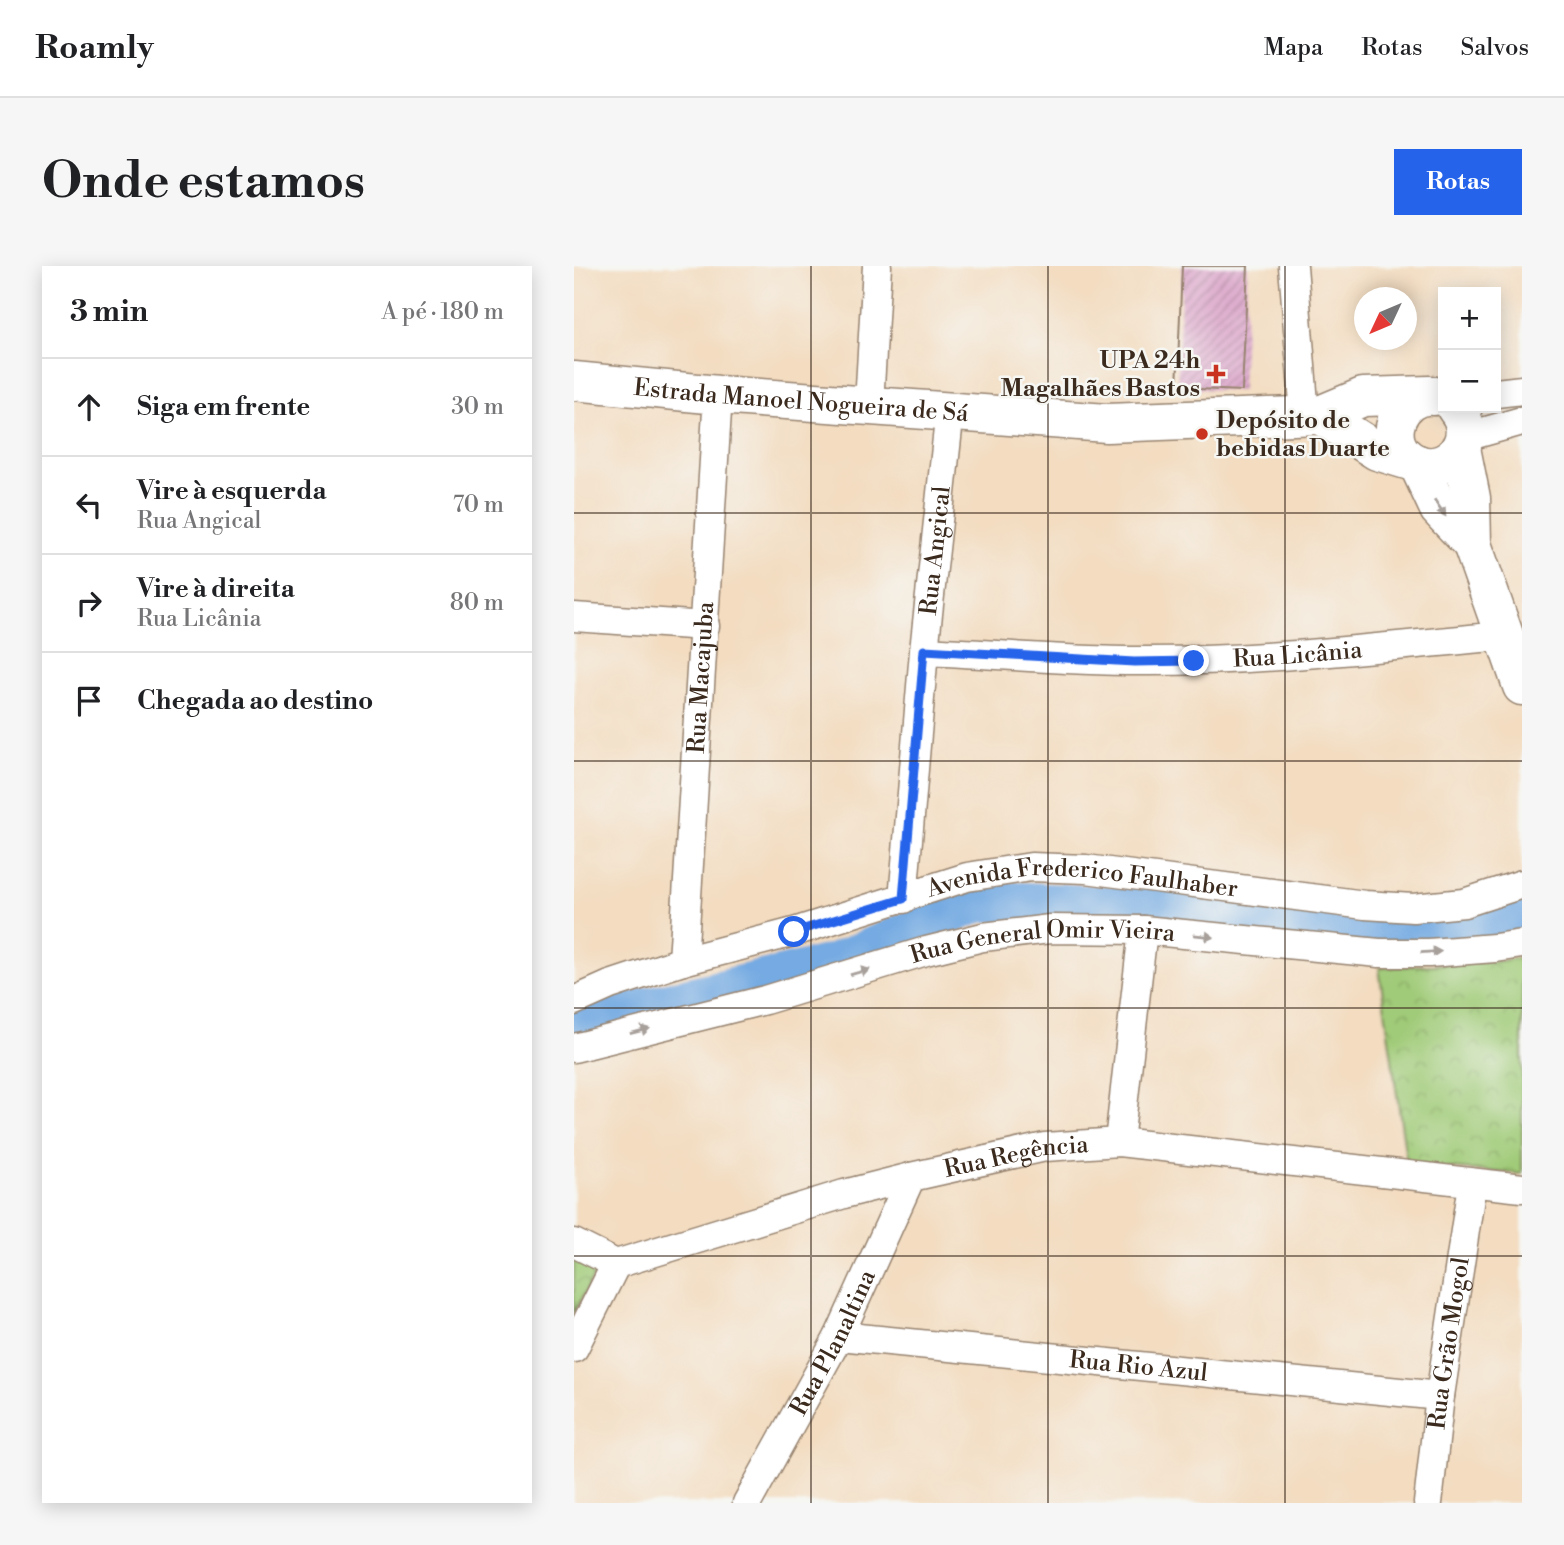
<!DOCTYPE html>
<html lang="pt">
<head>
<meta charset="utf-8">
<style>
	body { margin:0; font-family:"Libre Bodoni",serif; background:#f6f6f6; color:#202124 }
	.controls { position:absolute; right:21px; top:21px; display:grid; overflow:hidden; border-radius:0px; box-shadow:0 4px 18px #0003 }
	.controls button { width:63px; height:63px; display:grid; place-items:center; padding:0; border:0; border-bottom:2px solid #e0e0e0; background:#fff; color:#202124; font:35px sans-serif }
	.compass { position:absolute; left:780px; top:21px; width:63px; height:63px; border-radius:50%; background:#fff; box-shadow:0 4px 18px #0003; rotate:226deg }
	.stop { position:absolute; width:21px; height:21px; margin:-16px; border:5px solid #2563eb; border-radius:50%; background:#fff }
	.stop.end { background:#2563eb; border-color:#fff; box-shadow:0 2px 7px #0008 }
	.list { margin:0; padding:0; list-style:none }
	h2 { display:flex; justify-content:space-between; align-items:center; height:91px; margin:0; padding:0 28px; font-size:30px }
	h2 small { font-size:23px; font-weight:400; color:#757577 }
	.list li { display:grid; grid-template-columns:46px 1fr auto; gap:21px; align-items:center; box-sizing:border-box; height:98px; padding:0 28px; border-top:2px solid #e0e0e0 }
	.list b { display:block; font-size:26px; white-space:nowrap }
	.list p { margin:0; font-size:23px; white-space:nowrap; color:#757577 }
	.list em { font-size:23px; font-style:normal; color:#757577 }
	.icon { flex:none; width:38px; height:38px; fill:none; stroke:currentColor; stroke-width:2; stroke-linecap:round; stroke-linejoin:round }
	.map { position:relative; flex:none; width:948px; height:1237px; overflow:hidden; border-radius:0px }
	header { display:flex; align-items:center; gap:42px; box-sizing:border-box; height:98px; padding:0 35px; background:#fff; border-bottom:2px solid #e0e0e0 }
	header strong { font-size:33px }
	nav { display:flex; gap:38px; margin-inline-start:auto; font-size:24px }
	.intro { display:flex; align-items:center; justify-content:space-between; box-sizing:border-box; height:168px; padding:0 42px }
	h1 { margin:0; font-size:49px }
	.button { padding:18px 32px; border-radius:0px; background:#2563eb; color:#fff; font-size:24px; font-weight:700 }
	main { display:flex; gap:42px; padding:0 42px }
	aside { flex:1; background:#fff; border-radius:0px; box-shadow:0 4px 18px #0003 }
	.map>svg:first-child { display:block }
	.park { fill:url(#park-crowns); stroke:#6e7a4b; stroke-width:2 }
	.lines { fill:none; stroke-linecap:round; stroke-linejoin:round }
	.river { stroke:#74aae2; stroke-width:42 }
	.building { fill:url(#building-hatch) }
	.street-casing { stroke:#97836f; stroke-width:31 }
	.secondary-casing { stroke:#97836f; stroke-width:41 }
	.street { stroke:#fff; stroke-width:28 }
	.secondary { stroke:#fff; stroke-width:38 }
	.oneway { fill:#a79f9a }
	.route { stroke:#2563eb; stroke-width:9 }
	.grid { fill:none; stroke:#3b2a1e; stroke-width:2; stroke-opacity:0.55 }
	.poi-dot { fill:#c8321e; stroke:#f6f6f2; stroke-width:2.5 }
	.labels { text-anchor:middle; stroke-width:5; stroke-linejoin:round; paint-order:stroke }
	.poi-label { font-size:24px; font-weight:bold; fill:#3b2a1e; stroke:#f6f6f2; text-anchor:end }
	.street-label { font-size:24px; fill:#3b2a1e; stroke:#f6f6f2 }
</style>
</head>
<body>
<header>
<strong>Roamly</strong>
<nav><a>Mapa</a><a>Rotas</a><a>Salvos</a></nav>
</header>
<div class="intro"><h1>Onde estamos</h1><a class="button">Rotas</a></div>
<main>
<aside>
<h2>3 min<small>A pé · 180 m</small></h2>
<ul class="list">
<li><svg class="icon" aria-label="ahead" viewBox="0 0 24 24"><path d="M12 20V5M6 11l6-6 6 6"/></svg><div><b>Siga em frente</b></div><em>30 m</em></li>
<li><svg class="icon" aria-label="left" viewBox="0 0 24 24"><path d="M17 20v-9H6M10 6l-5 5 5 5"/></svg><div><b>Vire à esquerda</b><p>Rua Angical</p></div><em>70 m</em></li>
<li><svg class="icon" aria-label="right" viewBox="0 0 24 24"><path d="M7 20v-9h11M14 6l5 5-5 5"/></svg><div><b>Vire à direita</b><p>Rua Licânia</p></div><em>80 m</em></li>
<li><svg class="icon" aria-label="arrive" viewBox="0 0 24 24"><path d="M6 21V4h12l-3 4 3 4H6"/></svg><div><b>Chegada ao destino</b></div></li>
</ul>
</aside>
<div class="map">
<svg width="948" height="1237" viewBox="0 0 948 1237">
	<defs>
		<pattern id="park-crowns" width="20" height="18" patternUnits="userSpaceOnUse" patternTransform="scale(1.75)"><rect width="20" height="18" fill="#a0cb78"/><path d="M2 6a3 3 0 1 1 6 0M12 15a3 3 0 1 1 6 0" fill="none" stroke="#8bae67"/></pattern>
		<pattern id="building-hatch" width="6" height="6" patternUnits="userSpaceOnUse" patternTransform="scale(1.75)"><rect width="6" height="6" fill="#dba3c9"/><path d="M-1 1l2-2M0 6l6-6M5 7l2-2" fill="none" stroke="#b385a3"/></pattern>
	</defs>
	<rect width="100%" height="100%" fill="#f6f6f2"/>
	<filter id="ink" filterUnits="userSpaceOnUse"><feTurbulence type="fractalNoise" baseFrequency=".0143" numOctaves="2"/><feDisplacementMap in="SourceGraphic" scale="14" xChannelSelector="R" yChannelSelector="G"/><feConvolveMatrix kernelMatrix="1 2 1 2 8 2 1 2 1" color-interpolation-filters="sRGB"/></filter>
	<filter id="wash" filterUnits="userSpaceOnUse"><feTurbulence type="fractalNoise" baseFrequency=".00686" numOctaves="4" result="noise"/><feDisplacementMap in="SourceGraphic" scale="28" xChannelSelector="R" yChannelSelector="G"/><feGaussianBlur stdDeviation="1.57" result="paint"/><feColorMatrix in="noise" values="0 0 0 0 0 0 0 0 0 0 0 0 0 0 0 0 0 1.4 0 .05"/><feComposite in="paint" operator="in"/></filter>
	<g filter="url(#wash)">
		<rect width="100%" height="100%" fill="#f3dcc0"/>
		<path class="park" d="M948,691V908L833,899L805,702L926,695Z
			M0,989L24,1002L0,1047Z"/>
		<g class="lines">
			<path class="river" d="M0,766L73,742L261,698L406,635L594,643L776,665L923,664L948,653"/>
		</g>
		<g id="blocks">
			<path class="building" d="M608,0H674L668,125L603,122Z"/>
		</g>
	</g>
	<g filter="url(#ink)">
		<use href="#blocks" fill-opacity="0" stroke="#97836f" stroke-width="2"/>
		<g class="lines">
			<defs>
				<g id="street">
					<path d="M719,0L731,150"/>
					<path d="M922,127L948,124"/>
					<path d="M295,138L303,0"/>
					<path d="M891,171L948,155"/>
					<path d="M0,351L131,360"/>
					<path id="s1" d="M350,385C421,388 492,395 563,395C685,396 807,381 929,370"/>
					<path id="s2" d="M329,633L350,385L376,144"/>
					<path id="s3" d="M109,695L144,129"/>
					<path id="s4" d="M0,735L36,719L109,695L220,666L393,611L457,601L512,603L791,639L839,642L890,637L948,618"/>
					<path id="s5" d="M0,782L191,734L352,685L409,671L476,663L569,664L805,687H855L921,682L948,678"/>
					<path d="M545,876L569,664"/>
					<path d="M0,977L42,998"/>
					<path id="s6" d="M265,1070L866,1130"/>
					<path id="s7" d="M0,1082L42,998L270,928L337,911L471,881L545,876L948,922"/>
					<path id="s8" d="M173,1237L265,1070L337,911"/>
					<path id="s9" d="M854,1237L866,1130L898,918"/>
				</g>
				<g id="secondary">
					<path id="s10" d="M0,115L144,129L533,157L746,149L789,131L856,129"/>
					<path d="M860,130C822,126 805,178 839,196C874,214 907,171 882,142"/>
					<path d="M746,149L803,185L836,195"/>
					<path d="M887,182L897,232L898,278L948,420"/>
					<path d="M844,198L865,243L898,278"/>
				</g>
			</defs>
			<use href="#street" class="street-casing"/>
			<use href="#secondary" class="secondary-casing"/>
			<use href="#street" class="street"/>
			<use href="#secondary" class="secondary"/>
		</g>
		<defs><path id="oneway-solid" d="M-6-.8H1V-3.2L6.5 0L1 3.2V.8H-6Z" transform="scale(1.75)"/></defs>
		<g class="oneway">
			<use href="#oneway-solid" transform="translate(866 242) rotate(56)"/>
			<use href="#oneway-solid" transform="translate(630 670) rotate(6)"/>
			<use href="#oneway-solid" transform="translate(857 686) rotate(-3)"/>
			<use href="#oneway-solid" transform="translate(286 706) rotate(-16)"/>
			<use href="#oneway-solid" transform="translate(66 765) rotate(-14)"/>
		</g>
	</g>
	<g class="lines" filter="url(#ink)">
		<path class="route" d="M220,666L329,633L350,384L560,396L620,395"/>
	</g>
	<path class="grid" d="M237,0V1237M474,0V1237M711,0V1237M0,247H948M0,495H948M0,742H948M0,990H948"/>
	<g class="poi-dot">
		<path d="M638.5 97.5h7v7h7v7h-7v7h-7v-7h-7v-7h7z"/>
		<circle cx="628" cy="168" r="7"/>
	</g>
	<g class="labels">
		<g class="poi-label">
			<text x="626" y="102">UPA 24h<tspan x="626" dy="28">Magalhães Bastos</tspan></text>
			<text x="642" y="162" text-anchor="start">Depósito de<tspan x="642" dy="28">bebidas Duarte</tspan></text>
		</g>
		<g class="street-label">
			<text dy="8" stroke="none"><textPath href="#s10" startOffset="228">Estrada Manoel Nogueira de Sá</textPath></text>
			<text dy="8" stroke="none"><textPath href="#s2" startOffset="350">Rua Angical</textPath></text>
			<text dy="8" stroke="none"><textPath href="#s1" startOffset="374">Rua Licânia</textPath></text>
			<text dy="8" stroke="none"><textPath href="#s3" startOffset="284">Rua Macajuba</textPath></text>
			<text dy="8" stroke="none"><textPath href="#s4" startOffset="528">Avenida Frederico Faulhaber</textPath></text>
			<text dy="8" stroke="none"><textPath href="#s5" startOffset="483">Rua General Omir Vieira</textPath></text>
			<text dy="8" stroke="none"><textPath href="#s7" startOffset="509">Rua Regência</textPath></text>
			<text dy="8" stroke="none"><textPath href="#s8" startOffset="182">Rua Planaltina</textPath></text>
			<text dy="8" stroke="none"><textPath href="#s9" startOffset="161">Rua Grão Mogol</textPath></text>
			<text dy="8" stroke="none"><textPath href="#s6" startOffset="301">Rua Rio Azul</textPath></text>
		</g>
	</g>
</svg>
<div class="controls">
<button>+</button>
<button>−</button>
</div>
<svg class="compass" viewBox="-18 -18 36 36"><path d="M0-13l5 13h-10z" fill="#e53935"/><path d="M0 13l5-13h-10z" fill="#757577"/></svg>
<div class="stop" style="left:220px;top:666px"></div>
<div class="stop end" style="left:620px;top:395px"></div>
</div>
</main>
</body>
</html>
